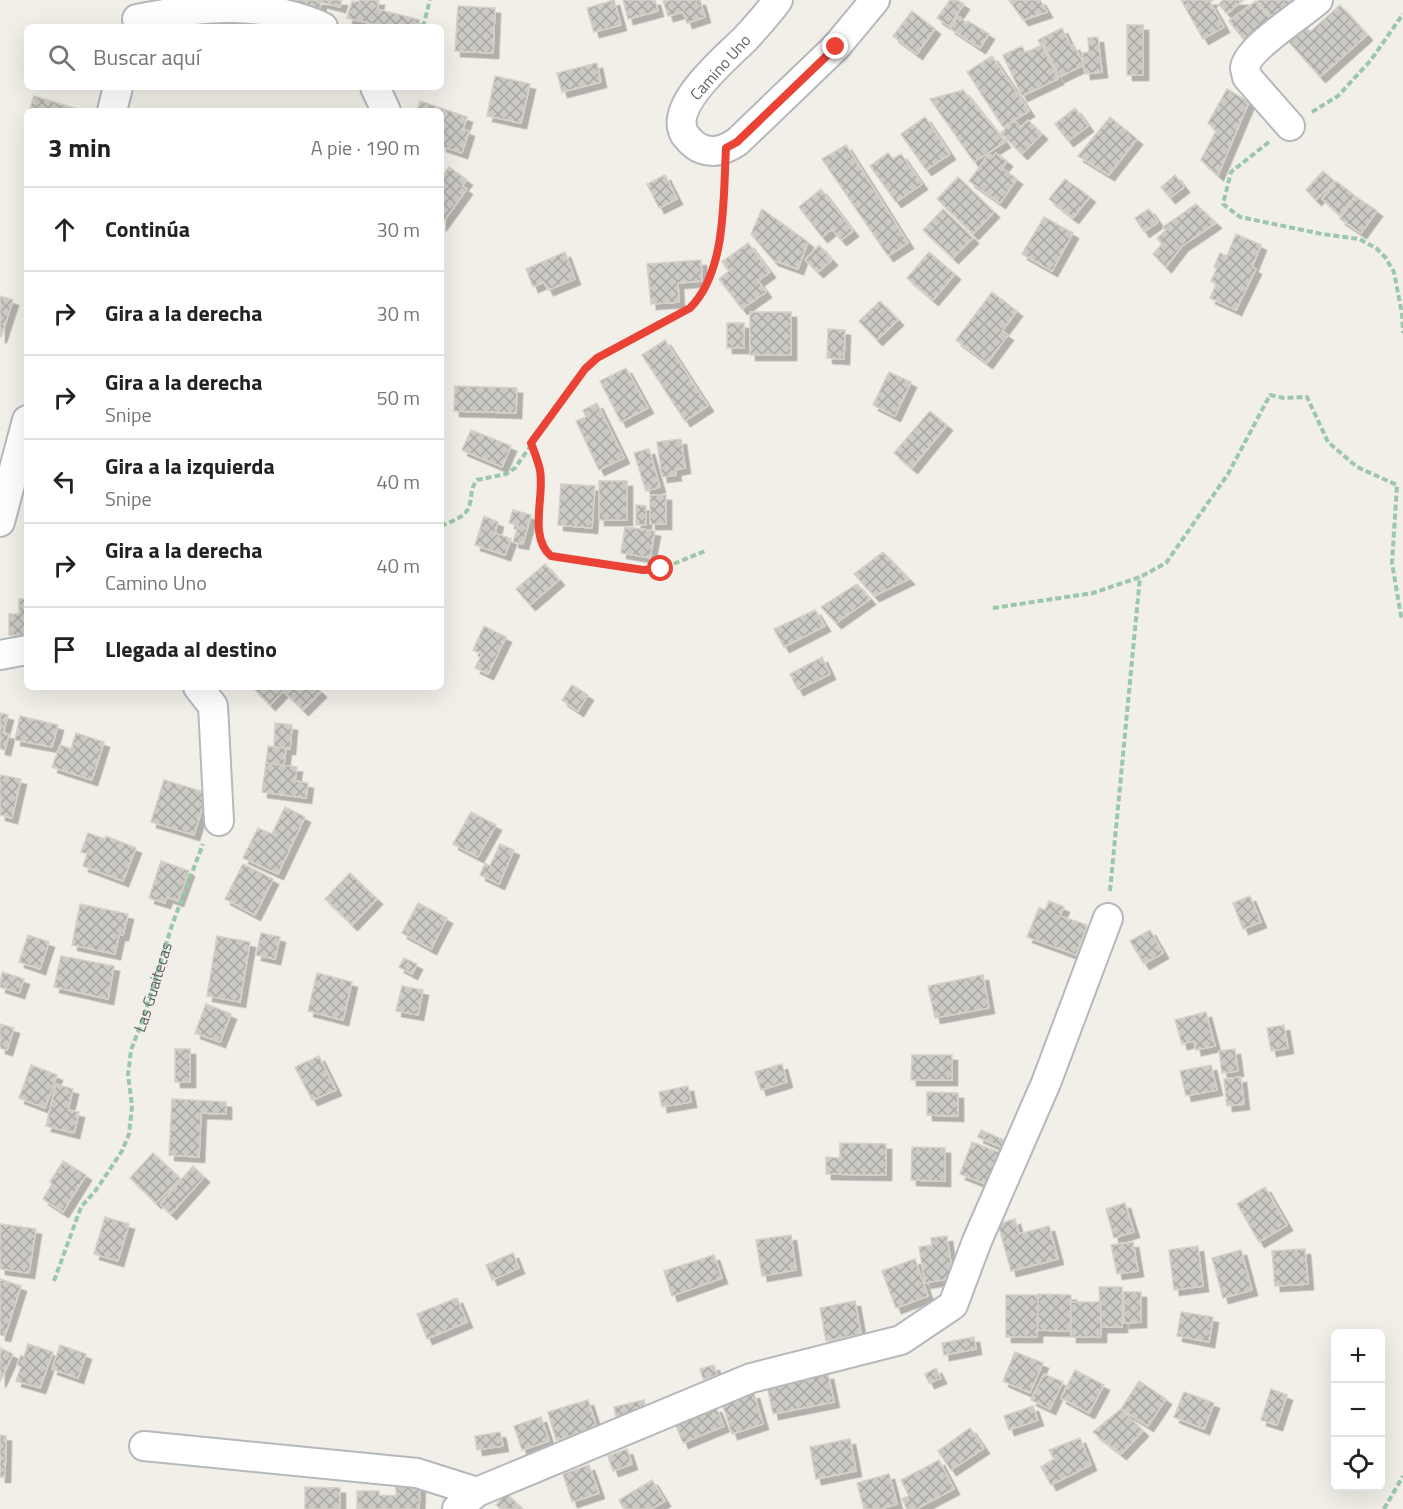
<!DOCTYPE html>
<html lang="es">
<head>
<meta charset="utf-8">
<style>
	body { margin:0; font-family:"Titillium Web",sans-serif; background:#f2f2f2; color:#222 }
	.controls { position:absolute; right:18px; bottom:18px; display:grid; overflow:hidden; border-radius:9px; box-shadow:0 6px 24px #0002 }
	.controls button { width:54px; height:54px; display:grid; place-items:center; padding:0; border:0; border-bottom:2px solid #e0e0e0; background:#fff; color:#222; font:30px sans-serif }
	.stop { position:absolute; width:18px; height:18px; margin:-14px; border:4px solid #ea4335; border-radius:50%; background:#fff }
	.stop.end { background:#ea4335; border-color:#fff; box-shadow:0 2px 6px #0008 }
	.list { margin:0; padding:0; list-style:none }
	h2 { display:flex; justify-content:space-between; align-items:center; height:78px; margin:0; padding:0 24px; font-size:26px }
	h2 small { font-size:20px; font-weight:400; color:#767676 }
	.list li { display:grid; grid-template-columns:39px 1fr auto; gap:18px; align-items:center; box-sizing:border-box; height:84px; padding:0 24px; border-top:2px solid #e0e0e0 }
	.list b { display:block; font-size:22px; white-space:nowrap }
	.list p { margin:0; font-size:20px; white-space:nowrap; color:#767676 }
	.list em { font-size:20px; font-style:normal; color:#767676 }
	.icon { flex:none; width:33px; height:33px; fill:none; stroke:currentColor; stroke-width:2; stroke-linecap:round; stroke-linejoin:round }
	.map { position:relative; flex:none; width:1403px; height:1509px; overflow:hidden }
	.search { position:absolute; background:#fff; box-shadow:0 6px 24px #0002; left:24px; top:24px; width:420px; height:66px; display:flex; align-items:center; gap:15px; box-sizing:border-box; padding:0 21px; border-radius:9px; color:#767676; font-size:22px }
	.panel { position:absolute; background:#fff; box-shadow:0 6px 24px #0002; left:24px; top:108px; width:420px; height:582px; border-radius:9px }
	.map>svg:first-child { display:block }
	.building { fill:url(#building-cross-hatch); stroke:#d6d1c6; stroke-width:1.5; filter:url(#shadow) }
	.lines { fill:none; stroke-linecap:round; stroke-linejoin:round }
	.minor-casing { stroke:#b5b8bc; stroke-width:32 }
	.path { stroke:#9cc7a9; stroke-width:4; stroke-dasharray:6 3; stroke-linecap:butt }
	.minor { stroke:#fff; stroke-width:28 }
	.route { stroke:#ea4335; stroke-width:8 }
	.labels { text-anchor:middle; stroke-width:5; stroke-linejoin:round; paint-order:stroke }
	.street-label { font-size:16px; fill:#5f6368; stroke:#fff }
</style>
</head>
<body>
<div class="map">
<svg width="1403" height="1509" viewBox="0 0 1403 1509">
	<defs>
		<pattern id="building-cross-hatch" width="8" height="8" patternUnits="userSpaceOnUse" patternTransform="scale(1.5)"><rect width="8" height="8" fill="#cccac5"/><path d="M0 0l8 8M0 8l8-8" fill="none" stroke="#a9a8a4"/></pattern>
		<filter id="shadow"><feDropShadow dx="5.5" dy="5.5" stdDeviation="0" flood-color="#0004"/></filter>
	</defs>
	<rect width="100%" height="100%" fill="#f1efe8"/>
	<path class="building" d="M293,0H342L340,7L321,2L319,12L292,4Z
		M359,0H379L377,9L420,20L418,27H373V24L347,18L352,1L359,2Z
		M614,0L621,25L594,32L587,8Z
		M623,0H655L658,11L628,19Z
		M663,0H700L705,17L687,23L683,12L668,16Z
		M950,0H957L964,4L949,26L937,18Z
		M1009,0H1040L1047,12L1023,20Z
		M1181,0H1213L1210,2L1224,27L1203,39Z
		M1223,0H1243L1227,14L1219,4Z
		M1259,0H1294L1274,19L1257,2Z
		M1256,1L1274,24L1248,45L1229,21Z
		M1340,5L1367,35L1320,77L1289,42L1306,27L1310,32Z
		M458,6L495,8L493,53L455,51Z
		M912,11L935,29L917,54L893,36Z
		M958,16L967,23L968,21L989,34L980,48L950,28Z
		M1127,25H1143V75H1127Z
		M1062,28L1071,46L1074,45L1084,65L1059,77L1044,44L1041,45L1038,40Z
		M1098,37L1102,72L1085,74L1082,53L1089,52L1088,38Z
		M1042,45L1058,79L1022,96L1003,55L1022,46L1025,53Z
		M992,56L1029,111L1003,127L967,72Z
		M597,63L601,82L562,92L557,73Z
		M495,76L530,84L521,123L487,116Z
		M1227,89L1249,102L1218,175L1201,160L1216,131L1208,123Z
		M963,90L1005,142L974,162L930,99Z
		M34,96L84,111H29Z
		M420,101L467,117L463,129L469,131L462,153L441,146V111H417Z
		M1075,108L1088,126L1068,141L1055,124Z
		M925,117L950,154L926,170L901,134Z
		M1110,117L1137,139L1109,175L1078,156Z
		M1014,120L1021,127L1028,120L1042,134L1022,154L1001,133Z
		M846,145L908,243L888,256L822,159Z
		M888,153L893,159L901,154L922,184L896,202L870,166Z
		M996,153L1007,161L1002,168L1017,179L1000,203L969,181L989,154L993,157Z
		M449,167L467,180L462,186L467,189L441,225V178Z
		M1323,171L1334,181L1316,200L1306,190Z
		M665,175L677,199L659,208L647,184Z
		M1175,175L1184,187L1170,198L1161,187Z
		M958,177L994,212L973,234L937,199Z
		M1065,179L1090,197L1073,218L1049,199Z
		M1336,181L1355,196L1340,215L1322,199Z
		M821,189L853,231L841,240L832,229L822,237L799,207Z
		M1355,196L1377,211L1361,233L1340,219Z
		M1196,204L1216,223L1182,246L1166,267L1153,254L1162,244L1157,238L1166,230L1163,227Z
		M762,209L808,242L798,269L773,260L751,234Z
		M943,209L973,238L953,258L923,230Z
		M1149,209L1158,222L1144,232L1135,218Z
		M1044,217L1073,233L1052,271L1022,254Z
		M1236,234L1261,245L1252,267L1256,269L1236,310L1210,298L1216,284L1211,281L1217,268L1214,267L1220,253L1227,256Z
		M748,243L770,272L758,281L766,292L742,309L719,279L729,271L722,262Z
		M819,245L832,260L818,272L805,260Z
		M565,252L575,279L548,290L544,282L533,287L526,269Z
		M929,252L955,274L933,300L907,278Z
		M701,260L702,281L678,283L679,302L651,304L647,264Z
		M992,292L1017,311L1002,331L1008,335L987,363L956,340Z
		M0,296L13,300L1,337H0Z
		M880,301L898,320L877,340L859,321Z
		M750,312H791V355H750Z
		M727,323H744V348H727Z
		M828,329L845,330L844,359L827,358Z
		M665,340L708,406L685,421L642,355Z
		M626,368L648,408L621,422L600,381Z
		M889,372L911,382L895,416L873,405Z
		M455,386L517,388L516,413L454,411Z
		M597,403L624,458L599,470L576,421L586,417L583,410Z
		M930,411L947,425L912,468L894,453Z
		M471,430L511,446L502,467L462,450Z
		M681,439L685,468L675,470L676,475L662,477L657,442Z
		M649,449L660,487L646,491L634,453Z
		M599,481H627V520H599Z
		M561,484L595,486L592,528L558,525Z
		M650,495H666V524H650Z
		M636,505L646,506V525H636Z
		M513,510L531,515L523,544L513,542L518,525L509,523Z
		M484,516L498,522L495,533L511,539L505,555L475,545Z
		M625,527L655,531L650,558L621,553Z
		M883,552L909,579L874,596L854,574Z
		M545,564L559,580L530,605L516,589Z
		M857,584L870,599L836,623L821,607Z
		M19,599H27V635H9V614H19Z
		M815,610L825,626L784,647L774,629Z
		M484,626L506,637L488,674L475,668L482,654L473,650Z
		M822,657L830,674L798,690L790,674Z
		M572,685L588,695L578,711L562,700Z
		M316,687L321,692L303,710L283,691L270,705L253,688Z
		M0,713L8,715L3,733L9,734L5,750L0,749Z
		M20,716L58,725L52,747L15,740Z
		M275,723L292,725L290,749L274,747Z
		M76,733L104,742L92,780L52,767L60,745L71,749Z
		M268,746L286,748L284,765L266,763Z
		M266,763L297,767L295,781L308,783L306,798L262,792Z
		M0,775L21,779L12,818L0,815Z
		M164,780L207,793L194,835L151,822Z
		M285,807L305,817L278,874L243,858L258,828L272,834Z
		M471,812L496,825L478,857L453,844Z
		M88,833L105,839L106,836L136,848L123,881L83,866L87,854L81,852Z
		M500,844L514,850L499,884L480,875L485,863L490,866Z
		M161,861L189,871L178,901L167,897L165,903L149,898Z
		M243,864L273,879L255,915L225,899Z
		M350,873L377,899L352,925L325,899Z
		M1250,896L1261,922L1243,929L1233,903Z
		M1049,901L1064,907L1060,916L1087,925L1076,955L1027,937L1039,908L1045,910Z
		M418,903L447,918L431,949L402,933Z
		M80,904L128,914L123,935H119L115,954L72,945Z
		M1150,930L1163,953L1144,964L1130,941Z
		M261,933L280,937L275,959L256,955Z
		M28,935L49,942L40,969L19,962Z
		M217,936L250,942L240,1002L207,996Z
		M61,956L114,966L108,999L54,987Z
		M404,958L417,964L412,974L399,967Z
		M2,972L24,979L19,993L0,987Z
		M317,973L352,982L343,1020L308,1011Z
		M983,975L989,1008L935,1018L928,986Z
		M402,986L423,990L418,1015L396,1011Z
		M206,1004L231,1014L220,1042L195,1033Z
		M1206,1012L1215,1046L1196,1050L1194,1041L1182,1044L1175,1020Z
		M0,1024L14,1028L7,1050L0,1048Z
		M1284,1025L1288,1048L1271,1051L1267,1028Z
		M175,1049H190V1082H175Z
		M1235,1049L1238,1071L1222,1073L1219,1051Z
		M912,1055H952V1080H911Z
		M319,1056L336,1090L312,1100L295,1067Z
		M782,1064L787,1082L761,1090L755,1072Z
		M31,1065L57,1075L45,1108L19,1098Z
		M1211,1065L1217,1090L1186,1096L1180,1071Z
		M1241,1077L1244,1104L1227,1106L1224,1079Z
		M56,1084L73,1089L68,1110L79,1112L74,1133L46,1126Z
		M688,1086L691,1102L662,1107L659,1092Z
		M927,1092L958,1093V1116L927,1115Z
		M172,1099L226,1102V1114L201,1113L199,1157L169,1155Z
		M981,1130L1008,1142L1005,1149L978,1137Z
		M972,1142L1001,1153L988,1185L960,1174Z
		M840,1143L886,1144V1175L826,1174V1157L840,1158Z
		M912,1147L945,1148V1181L911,1180Z
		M153,1153L180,1178L156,1203L130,1178Z
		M63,1161L86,1175L63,1212L43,1199L52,1184L50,1182Z
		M193,1166L204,1177L171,1214L160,1204Z
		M1265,1187L1287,1225L1259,1242L1237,1204Z
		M1125,1203L1134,1232L1114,1238L1106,1209Z
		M105,1217L129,1224L118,1261L94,1254Z
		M1015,1219L1019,1234L1049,1226L1058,1259L1011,1271L998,1224Z
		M0,1224L36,1229L29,1273L0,1269Z
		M791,1235L796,1270L762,1276L756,1240Z
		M947,1236L953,1278L925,1283L919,1247L932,1245L931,1238Z
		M1133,1242L1138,1271L1117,1274L1111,1245Z
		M1198,1246L1203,1286L1174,1290L1169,1250Z
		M1305,1249L1308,1284L1275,1286L1272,1251Z
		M1241,1250L1252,1290L1223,1298L1212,1258Z
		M513,1253L519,1268L492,1280L486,1265Z
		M714,1255L722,1278L672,1296L664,1271Z
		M915,1259L928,1296L896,1308L882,1271Z
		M0,1279L21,1286L5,1336L0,1335Z
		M1099,1287H1122V1327H1101Z
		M1124,1292H1141V1322L1124,1323Z
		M1038,1294L1071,1295L1070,1331L1038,1330Z
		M1006,1295H1038L1037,1337H1006Z
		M457,1298L467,1322L427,1339L417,1314Z
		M855,1301L861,1334L826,1341L820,1308Z
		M1071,1302H1101V1337H1071Z
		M1181,1312L1213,1317L1209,1342L1177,1336Z
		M974,1337L976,1349L944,1355L942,1343Z
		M28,1344L53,1352L40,1388L16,1381L21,1367L17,1365L21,1355L24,1357Z
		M60,1345L86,1354L78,1378L52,1369Z
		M0,1348L13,1354L0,1382Z
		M1015,1352L1043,1363L1030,1393L1003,1381Z
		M714,1365L717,1375L703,1379L700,1369Z
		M936,1368L941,1378L929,1383L925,1374Z
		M1075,1370L1104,1385L1089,1413L1061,1398Z
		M828,1374L834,1402L773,1414L767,1386Z
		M1044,1374L1063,1382L1050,1409L1031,1400Z
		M1139,1381L1166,1399L1148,1426L1121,1409Z
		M1271,1389L1287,1395L1277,1425L1261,1420Z
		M1184,1392L1214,1403L1204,1429L1174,1417Z
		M754,1393L763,1424L732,1434L722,1403Z
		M588,1400L597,1428L556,1440L548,1412Z
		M644,1400L647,1417L617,1423L614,1407Z
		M1033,1406L1038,1420L1009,1430L1004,1416Z
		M716,1407L724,1426L683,1443L675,1423Z
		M1121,1409L1143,1431L1121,1454L1093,1432Z
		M541,1417L549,1441L522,1450L514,1426Z
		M970,1428L984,1448L951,1470L938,1451Z
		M500,1432L503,1446L477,1450L475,1436Z
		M0,1435L6,1436L5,1477H0Z
		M1080,1438L1091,1465L1051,1485L1041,1467L1054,1459L1049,1450Z
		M850,1439L856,1471L816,1479L810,1447Z
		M627,1449L632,1464L613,1471L608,1456Z
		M939,1460L954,1489L916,1509H907L902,1499L909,1496L901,1480Z
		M589,1465L599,1493L572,1502L563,1474Z
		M889,1474L897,1504L880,1509H864L857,1483Z
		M652,1480L665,1501L651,1509H624L619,1500Z
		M396,1483H420L419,1509H357V1491H379V1495L396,1496Z
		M305,1487L340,1488V1509H305Z
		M506,1493L523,1509H501L496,1505Z"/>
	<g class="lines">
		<defs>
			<path id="minor" d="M778,0C768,14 756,27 745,39C727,57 667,106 685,135C689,140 695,147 702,149C715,154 726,149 737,142L836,47L875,0
				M137,19C202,6 263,0 323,27
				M375,87L386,111
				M112,111L118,87
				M1290,126L1247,77C1247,76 1245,69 1245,68C1247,48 1303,14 1318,0
				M0,522L27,420
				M0,655L27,650
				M198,687L213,706L219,821
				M144,1446L417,1473L477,1492
				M457,1509L477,1492L751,1378L901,1340L953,1305L977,1241L1046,1083L1108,918"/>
		</defs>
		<use href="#minor" class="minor-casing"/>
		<g class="path">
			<path d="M423,27L430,0"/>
			<path d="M1312,112L1338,96L1371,60L1403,14"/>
			<path d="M1269,142L1231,172L1223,204L1240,217L1322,234L1359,239L1376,248L1385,257L1394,272L1402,314L1403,333"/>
			<path d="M531,443C534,452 539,461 540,470C544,497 528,536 551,556L643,570L661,569L705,551"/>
			<path d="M441,526C452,521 468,517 470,503C472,493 471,488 477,480L506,474L515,468L585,369L597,358L691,307C724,274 721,221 724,177"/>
			<path d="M993,608L1093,593L1140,577L1166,563L1228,474L1270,395L1284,398L1307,397L1328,442L1357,467L1397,485L1392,563L1401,616L1403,617"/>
			<path d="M1110,891L1140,577"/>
			<path id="s1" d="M54,1281L81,1207L96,1190L122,1151L129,1134L132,1106L128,1075L131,1050L143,1019L172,925L203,844"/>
			<path d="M1384,1509L1403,1476"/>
		</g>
		<use href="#minor" class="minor"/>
	</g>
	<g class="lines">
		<path class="route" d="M661,569L643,570L551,556C528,536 545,496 540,470C538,461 534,451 531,443L585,369L597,358L690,308C727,271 723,198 726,148L737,142L836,47"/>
	</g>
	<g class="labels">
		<g class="street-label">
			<text transform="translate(720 67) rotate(-48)" y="6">Camino Uno</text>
			<text dy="6" stroke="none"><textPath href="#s1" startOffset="318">Las Guaitecas</textPath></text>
		</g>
	</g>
</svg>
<div class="controls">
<button>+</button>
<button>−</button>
<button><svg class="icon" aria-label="locate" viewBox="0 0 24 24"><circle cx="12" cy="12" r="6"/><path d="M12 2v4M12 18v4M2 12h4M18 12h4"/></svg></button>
</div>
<div class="stop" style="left:661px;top:569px"></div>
<div class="stop end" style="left:836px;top:47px"></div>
<div class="search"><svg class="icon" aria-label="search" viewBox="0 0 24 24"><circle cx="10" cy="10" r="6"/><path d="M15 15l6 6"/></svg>Buscar aquí</div>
<section class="panel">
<h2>3 min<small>A pie · 190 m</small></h2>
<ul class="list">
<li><svg class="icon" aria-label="ahead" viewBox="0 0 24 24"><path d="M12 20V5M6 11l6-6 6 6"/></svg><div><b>Continúa</b></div><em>30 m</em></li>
<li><svg class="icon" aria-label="right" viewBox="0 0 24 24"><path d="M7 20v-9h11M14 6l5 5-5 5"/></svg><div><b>Gira a la derecha</b></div><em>30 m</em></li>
<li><svg class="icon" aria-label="right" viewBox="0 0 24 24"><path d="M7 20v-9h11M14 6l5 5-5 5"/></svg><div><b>Gira a la derecha</b><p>Snipe</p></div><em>50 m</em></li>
<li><svg class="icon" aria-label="left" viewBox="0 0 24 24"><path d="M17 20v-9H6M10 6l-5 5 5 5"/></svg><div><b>Gira a la izquierda</b><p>Snipe</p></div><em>40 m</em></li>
<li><svg class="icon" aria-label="right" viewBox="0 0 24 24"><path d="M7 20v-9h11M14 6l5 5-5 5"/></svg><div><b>Gira a la derecha</b><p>Camino Uno</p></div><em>40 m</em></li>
<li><svg class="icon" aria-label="arrive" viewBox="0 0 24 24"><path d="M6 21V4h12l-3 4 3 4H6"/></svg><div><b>Llegada al destino</b></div></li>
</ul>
</section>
</div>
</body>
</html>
